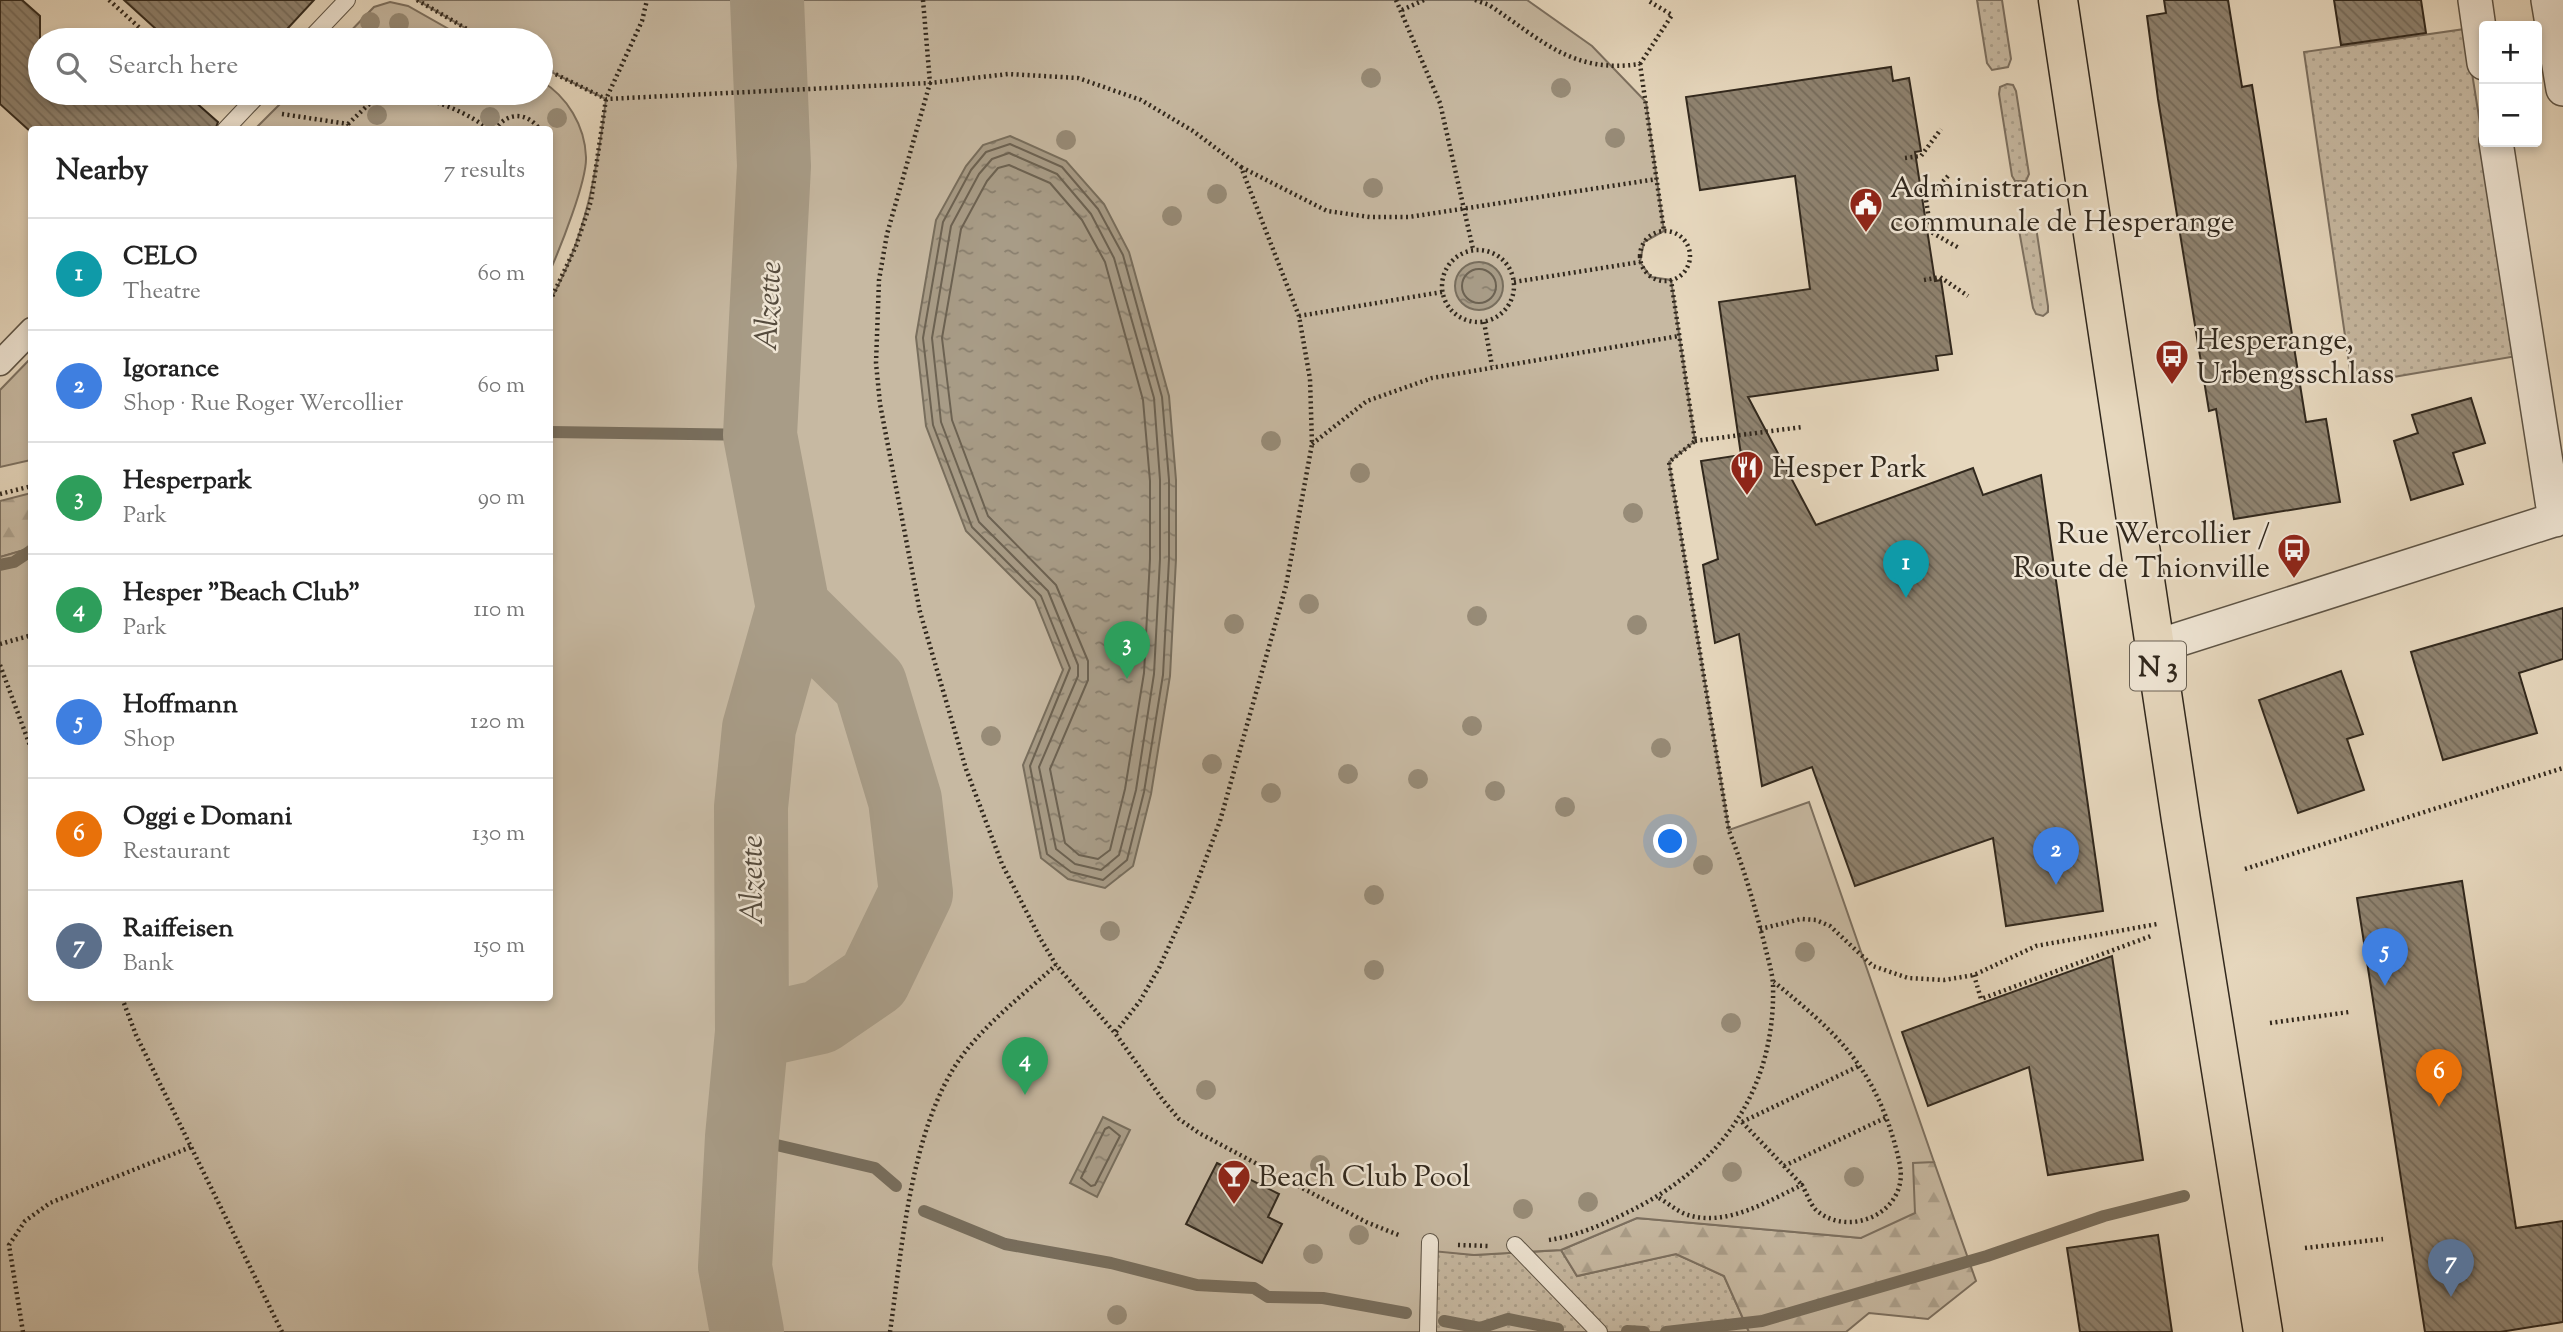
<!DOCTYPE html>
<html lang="en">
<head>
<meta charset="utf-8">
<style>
	body { margin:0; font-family:"Sorts Mill Goudy",serif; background:#f2f2f2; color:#222 }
	.controls { position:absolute; right:21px; top:21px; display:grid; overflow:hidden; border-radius:7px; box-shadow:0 4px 10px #0003 }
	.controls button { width:63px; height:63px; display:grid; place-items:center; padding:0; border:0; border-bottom:2px solid #e0e0e0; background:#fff; color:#222; font:35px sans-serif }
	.you { position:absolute; left:1671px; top:842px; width:24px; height:24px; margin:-18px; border:5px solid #fff; border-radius:50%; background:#1a73e8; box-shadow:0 0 0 10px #1a73e833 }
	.badge { display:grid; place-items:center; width:46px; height:46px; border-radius:50%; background:#8f2418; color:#fff; font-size:23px; font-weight:700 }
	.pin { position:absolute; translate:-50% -58px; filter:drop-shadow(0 2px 4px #0008) }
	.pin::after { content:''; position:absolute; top:37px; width:24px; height:21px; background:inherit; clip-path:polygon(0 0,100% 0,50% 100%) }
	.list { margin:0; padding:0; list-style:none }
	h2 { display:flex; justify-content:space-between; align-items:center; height:91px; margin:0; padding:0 28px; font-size:30px }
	h2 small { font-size:23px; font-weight:400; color:#767676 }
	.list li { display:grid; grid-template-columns:46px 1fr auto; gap:21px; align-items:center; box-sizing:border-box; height:112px; padding:0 28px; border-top:2px solid #e0e0e0 }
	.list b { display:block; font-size:26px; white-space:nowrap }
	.list p { margin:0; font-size:23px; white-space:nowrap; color:#767676 }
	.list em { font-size:23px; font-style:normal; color:#767676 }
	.icon { flex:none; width:38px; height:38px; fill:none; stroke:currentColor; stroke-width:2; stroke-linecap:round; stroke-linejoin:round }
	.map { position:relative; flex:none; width:2563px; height:1332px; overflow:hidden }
	.search { position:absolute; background:#fff; box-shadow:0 4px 10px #0003; left:28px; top:28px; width:525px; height:77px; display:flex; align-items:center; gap:18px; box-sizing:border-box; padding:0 24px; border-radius:38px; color:#767676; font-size:26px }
	.panel { position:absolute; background:#fff; box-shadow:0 4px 10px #0003; left:28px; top:126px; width:525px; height:875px; border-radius:7px }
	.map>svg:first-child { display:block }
	.grass { fill:url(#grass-dots); stroke:#7c7060; stroke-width:2 }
	.forest { fill:url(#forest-firs); stroke:#7c7060; stroke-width:2 }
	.park { fill:#c7b9a2; stroke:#7c7060; stroke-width:2 }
	.water { fill:url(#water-ripples); stroke:#786e5d; stroke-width:2 }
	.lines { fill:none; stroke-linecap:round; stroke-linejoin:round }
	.shore { stroke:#6c6252; stroke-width:2 }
	.stream { stroke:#786e5d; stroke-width:12 }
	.river { stroke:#a89c87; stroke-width:74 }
	.building { fill:url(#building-back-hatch); stroke:#31281d; stroke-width:2 }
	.service-casing { stroke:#5e5445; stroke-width:18 }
	.pedestrian-casing { stroke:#5e5445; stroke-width:27 }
	.minor-casing { stroke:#5e5445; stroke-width:36 }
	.primary-casing { stroke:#31281d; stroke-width:41 }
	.path { stroke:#31281d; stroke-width:4.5; stroke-dasharray:2 3.5; stroke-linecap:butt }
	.service { stroke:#efe5d4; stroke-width:16 }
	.pedestrian { stroke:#efe5d4; stroke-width:24 }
	.minor { stroke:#efe5d4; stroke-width:33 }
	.primary { stroke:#e6d7bd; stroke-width:38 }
	.tree { fill:#978b77 }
	.labels { text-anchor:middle; stroke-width:5; stroke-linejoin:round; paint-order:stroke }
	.shield { fill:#efe5d4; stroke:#6a6154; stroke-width:2 }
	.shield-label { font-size:28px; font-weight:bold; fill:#31281d }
	.poi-label { font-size:30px; fill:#31281d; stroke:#efe5d4; text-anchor:start }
	.water-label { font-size:32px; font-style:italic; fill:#554b3d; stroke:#efe5d4 }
</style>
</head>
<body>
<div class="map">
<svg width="2563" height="1332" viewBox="0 0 2563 1332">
	<defs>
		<pattern id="grass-dots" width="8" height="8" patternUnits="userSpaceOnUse" patternTransform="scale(1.75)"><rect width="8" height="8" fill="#c7b9a2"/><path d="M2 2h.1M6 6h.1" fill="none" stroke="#ab9f8b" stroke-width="1.8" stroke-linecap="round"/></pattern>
		<pattern id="forest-firs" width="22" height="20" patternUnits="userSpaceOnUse" patternTransform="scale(1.75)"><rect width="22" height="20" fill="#c7b9a2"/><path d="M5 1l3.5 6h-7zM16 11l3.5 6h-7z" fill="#ab9f8b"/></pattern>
		<pattern id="water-ripples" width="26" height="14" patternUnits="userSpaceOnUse" patternTransform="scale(1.75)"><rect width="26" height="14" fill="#a89c87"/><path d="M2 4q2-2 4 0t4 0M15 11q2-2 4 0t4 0" fill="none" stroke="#897f6e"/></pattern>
		<pattern id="building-back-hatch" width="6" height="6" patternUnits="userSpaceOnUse" patternTransform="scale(1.75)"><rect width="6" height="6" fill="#8f8370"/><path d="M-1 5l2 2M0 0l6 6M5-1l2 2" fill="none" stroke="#756b5b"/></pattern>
	</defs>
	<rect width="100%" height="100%" fill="#e6d7bd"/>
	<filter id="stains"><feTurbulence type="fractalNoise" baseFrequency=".00286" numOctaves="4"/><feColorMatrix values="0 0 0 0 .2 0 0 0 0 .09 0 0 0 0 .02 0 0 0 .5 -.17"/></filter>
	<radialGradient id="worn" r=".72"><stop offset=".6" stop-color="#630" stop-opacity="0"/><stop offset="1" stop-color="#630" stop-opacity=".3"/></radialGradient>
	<path class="grass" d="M1977,0H2002L2011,59L2008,67L1992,70L1987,63Z
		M2465,29L2517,356L2352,384L2304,52Z
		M2007,84L2013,85L2016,91L2029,174L2026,181H2015L2012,176L1999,94L2000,87Z
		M2025,220L2032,221L2036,227L2048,306V312L2043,316L2036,314L2033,308L2019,230Z
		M1422,1249L1474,1255L1561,1250L1577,1276L1676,1254L1724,1276L1749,1332H1420Z"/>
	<path class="forest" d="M31,493V548L0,557V501Z
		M1913,1162H1934L1976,1281L1928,1319L1869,1313L1846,1332H1749L1724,1276L1676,1254L1577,1276L1561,1250L1637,1218L1861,1238Z"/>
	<path class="park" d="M417,0H1527L1592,46L1646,102L1664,231L1644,242L1640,262L1651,277L1671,280L1695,441L1669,462L1729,830L1809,802L1934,1162L1913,1163L1915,1213L1861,1238L1637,1218L1561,1250L1474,1255L1422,1250L1420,1332H0V557L31,548L32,998H550V301C586,237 597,171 606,99L541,67V40H486Z
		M390,2L408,6L468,40H342L374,7Z
		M541,81C567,96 585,126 586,157C587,181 560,248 550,271V130L255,129L291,93H541Z
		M31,358V460L0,467V390Z"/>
	<path class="water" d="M1010,136L1066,161L1104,204L1129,252L1169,396L1176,480V559L1170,676L1151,794L1133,866L1105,888L1068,879L1041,858L1023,765L1063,670L1035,600L966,531L926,426L916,337L936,220L966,166L983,145Z
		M1455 286a24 24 0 1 1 48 0a24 24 0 1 1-48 0Z
		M1103,1117L1130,1130L1097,1197L1070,1183Z"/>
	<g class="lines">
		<path class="shore" d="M1010,144L1062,167L1098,209L1123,255L1162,397L1169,480V559L1163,675L1144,792L1127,860L1103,880L1071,872L1047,854L1030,766L1070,668L1041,596L972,527L933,425L923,338L943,222L971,170L986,152Z
			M1009,153L1057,174L1091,214L1114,258L1154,398L1160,480V559L1154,674L1136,790L1119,855L1101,870L1075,864L1056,849L1039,767L1078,676V665L1048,591L979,522L941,422L932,338L951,226L979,174L992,159Z
			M1009,165L1050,183L1082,220L1105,262L1143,400L1150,481V559L1144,673L1125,789L1110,850L1098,859L1079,855L1065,843L1050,769L1088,680V661L1056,585L988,516L952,420L942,338L961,229L987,181L998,168Z
			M1462 286a17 17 0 1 1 34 0a17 17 0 1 1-34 0Z
			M1109,1127L1120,1136L1095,1185L1091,1186L1081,1178L1105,1129Z"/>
		<path class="stream" d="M550,432L760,435
			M0,565L14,562L32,550
			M742,1137L875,1168L896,1186
			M924,1211L1005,1244L1111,1263L1197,1285L1254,1288L1268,1297L1323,1298L1406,1313
			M1444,1321L1480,1328L1508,1319L1558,1329
			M1627,1331L1644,1332
			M1666,1332L1762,1321L1987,1256L2104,1216L2184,1196"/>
		<path class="river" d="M752,1032L820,1017L874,980L916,893L905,800L870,684L793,608
			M747,1332L735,1267L742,1137L752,1032L751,807L759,728L793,608L760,435L774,166L767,0"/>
	</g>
	<path class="building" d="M0,0H22L40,16V93H185L218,122L215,130H32V133L0,104Z
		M124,0H314L277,40H168Z
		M2164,0H2228L2242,87L2252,85L2306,422L2326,419L2340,502L2234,519L2216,409L2209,411L2158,99L2147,16L2166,13Z
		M2334,0H2421L2426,33L2341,45Z
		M1891,67L1893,81L1909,78L1921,151L1915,152L1935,281L1941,280L1952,354L1936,356L1938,370L1748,397L1816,525L1973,468L1983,495L2041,475L2103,911L2006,926L1993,838L1855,886L1812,767L1762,786L1739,634L1715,643L1703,565L1718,559L1701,461L1741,455L1719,302L1810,289L1795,176L1700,190L1686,97Z
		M2471,398L2485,443L2453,453L2463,484L2411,500L2394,441L2418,433L2412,415Z
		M2563,608V659L2519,673L2537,733L2443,760L2411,652Z
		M2341,671L2363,734L2347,739L2364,790L2298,813L2259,700Z
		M2462,881L2516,1228L2563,1221V1322L2500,1332H2425L2357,898Z
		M2112,956L2143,1160L2048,1175L2029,1067L1928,1106L1902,1032Z
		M1217,1163L1279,1194L1268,1217L1282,1224L1262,1263L1186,1224Z
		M2158,1235L2172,1332H2080L2067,1248Z"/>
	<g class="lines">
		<defs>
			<path id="service" d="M309,40L347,0
				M225,130L260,93
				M1515,1245L1599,1332
				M1428,1332L1430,1242"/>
			<path id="pedestrian" d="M0,363L32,330"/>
			<path id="minor" d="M2475,0L2484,63
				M2548,0L2563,89
				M2496,142L2555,520
				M2155,647L2563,517"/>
			<path id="primary" d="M2058,0L2181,820L2263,1332"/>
		</defs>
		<use href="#service" class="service-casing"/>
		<use href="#pedestrian" class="pedestrian-casing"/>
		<use href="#minor" class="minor-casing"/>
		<use href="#primary" class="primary-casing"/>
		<path class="path" d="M109,0L153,40
			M417,0L486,40
			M923,0L930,83L887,234L879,280L876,363L880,404L920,612L966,769L1002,864L1040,938L1056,965L1115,1033L1163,1100L1179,1119L1199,1133L1366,1222L1401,1236
			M1396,0L1440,103L1473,249
			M1475,0L1489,5C1542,40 1572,74 1640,64L1664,231
			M1402,10L1424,0
			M378,40L386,37L401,40
			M1640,64L1672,15L1647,0
			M541,67L606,99L930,83L1008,74L1078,78L1141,100L1193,131L1241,167L1299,316L1310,379L1312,444L1286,586L1220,821L1192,896L1159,968L1140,1001L1115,1033
			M400,93C434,100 462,109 490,130
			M282,114L348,124L349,130
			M348,124L368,105L390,93
			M495,130C507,111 528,112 540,130
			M1905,158L1921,156L1941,129
			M1241,167L1327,211L1370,217H1409L1657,179
			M1948,176L1926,200L1931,232L1959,248
			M1640 256a25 25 0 1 1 50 0a25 25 0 1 1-50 0Z
			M1442 286a36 36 0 1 1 72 0a36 36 0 1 1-72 0Z
			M1924,280L1940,277L1968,296
			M1514,282L1640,262
			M550,301L576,246L591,201L606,99L642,21L647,0
			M1299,316L1442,292
			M1484,322L1492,366
			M1695,441L1802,427
			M1312,444L1367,401L1432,378L1679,336
			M0,494L32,486
			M0,644L32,635
			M0,665L32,751
			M2245,869L2563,768
			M1760,929L1801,919L1816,920L1830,926L1873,966L1908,978L1944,980L1974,975L2036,946L2157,924
			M1974,975L1981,999L2151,936
			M122,998L136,1035L282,1332
			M2270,1023L2349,1012
			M1742,1122L1861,1065
			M1742,1122L1802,1185
			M1784,1166L1887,1117
			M1659,1198C1668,1203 1678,1212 1688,1215C1727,1227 1768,1201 1802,1185C1806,1192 1810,1203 1815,1209C1842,1235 1893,1220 1900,1183C1903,1170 1897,1153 1894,1141C1871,1063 1834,1031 1774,982
			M1549,1240C1575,1236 1600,1226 1624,1214C1719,1169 1776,1092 1773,984C1772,970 1767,956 1764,942C1754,904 1744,868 1729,831L1669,462L1695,441L1671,280
			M1458,1245L1488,1246
			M2305,1248L2383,1239
			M23,1332L9,1245L25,1221L50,1203L191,1147
			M890,1332C902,1248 910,1135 957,1063C982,1026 1023,995 1056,965"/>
		<use href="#service" class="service"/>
		<use href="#pedestrian" class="pedestrian"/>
		<use href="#minor" class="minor"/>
		<use href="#primary" class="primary"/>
	</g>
	<g class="tree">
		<circle cx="370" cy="22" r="10"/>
		<circle cx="399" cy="23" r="10"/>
		<circle cx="1371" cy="78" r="10"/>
		<circle cx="1561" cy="88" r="10"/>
		<circle cx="377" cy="115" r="10"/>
		<circle cx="490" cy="117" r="10"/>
		<circle cx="557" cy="118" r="10"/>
		<circle cx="1615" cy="138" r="10"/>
		<circle cx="1066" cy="140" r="10"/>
		<circle cx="1373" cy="188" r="10"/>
		<circle cx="1217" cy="194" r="10"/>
		<circle cx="1172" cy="216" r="10"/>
		<circle cx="1271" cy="441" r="10"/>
		<circle cx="1360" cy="473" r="10"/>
		<circle cx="1633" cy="513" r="10"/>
		<circle cx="1309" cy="604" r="10"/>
		<circle cx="1477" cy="616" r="10"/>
		<circle cx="1234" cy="624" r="10"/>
		<circle cx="1637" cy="625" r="10"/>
		<circle cx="1472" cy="726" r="10"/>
		<circle cx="991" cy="736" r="10"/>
		<circle cx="1661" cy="748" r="10"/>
		<circle cx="1212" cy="764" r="10"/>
		<circle cx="1348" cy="774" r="10"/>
		<circle cx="1418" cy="779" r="10"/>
		<circle cx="1495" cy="791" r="10"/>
		<circle cx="1271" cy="793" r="10"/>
		<circle cx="1565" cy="807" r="10"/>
		<circle cx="1703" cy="865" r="10"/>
		<circle cx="1374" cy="895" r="10"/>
		<circle cx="1110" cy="931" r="10"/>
		<circle cx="1805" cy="952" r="10"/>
		<circle cx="1374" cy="970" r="10"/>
		<circle cx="1731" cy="1023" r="10"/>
		<circle cx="1206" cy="1090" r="10"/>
		<circle cx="1320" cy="1165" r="10"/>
		<circle cx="1732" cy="1172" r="10"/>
		<circle cx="1854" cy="1177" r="10"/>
		<circle cx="1588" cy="1202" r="10"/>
		<circle cx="1523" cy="1209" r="10"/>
		<circle cx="1359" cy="1235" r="10"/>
		<circle cx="1313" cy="1254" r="10"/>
		<circle cx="1117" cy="1315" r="10"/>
	</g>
	<defs>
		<symbol id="civic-pin" viewBox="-11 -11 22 30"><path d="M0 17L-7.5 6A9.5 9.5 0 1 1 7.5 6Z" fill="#8f2418" stroke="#efe5d4"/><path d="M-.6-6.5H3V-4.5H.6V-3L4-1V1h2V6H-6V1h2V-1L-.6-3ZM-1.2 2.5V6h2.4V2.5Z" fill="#fff"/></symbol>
		<symbol id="bus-pin" viewBox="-11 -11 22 30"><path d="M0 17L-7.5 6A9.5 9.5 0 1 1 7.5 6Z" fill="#8f2418" stroke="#efe5d4"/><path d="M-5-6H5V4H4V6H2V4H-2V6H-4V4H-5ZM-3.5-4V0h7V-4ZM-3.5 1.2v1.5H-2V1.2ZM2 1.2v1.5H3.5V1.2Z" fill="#fff"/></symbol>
		<symbol id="restaurant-pin" viewBox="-11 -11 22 30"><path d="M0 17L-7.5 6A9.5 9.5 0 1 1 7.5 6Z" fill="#8f2418" stroke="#efe5d4"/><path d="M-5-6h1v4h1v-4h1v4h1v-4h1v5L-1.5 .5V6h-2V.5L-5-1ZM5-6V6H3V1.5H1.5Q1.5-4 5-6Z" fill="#fff"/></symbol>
		<symbol id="bar-pin" viewBox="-11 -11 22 30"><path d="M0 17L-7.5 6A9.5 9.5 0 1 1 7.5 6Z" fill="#8f2418" stroke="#efe5d4"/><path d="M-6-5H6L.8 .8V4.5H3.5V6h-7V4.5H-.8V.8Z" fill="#fff"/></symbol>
	</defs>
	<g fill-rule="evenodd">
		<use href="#civic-pin" x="1847" y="185" width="38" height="52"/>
		<use href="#bus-pin" x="2153" y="337" width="38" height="52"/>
		<use href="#restaurant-pin" x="1728" y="448" width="38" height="52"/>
		<use href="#bus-pin" x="2275" y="531" width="38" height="52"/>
		<use href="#bar-pin" x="1215" y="1157" width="38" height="52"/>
	</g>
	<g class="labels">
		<rect class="shield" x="2130" y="641.5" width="56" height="49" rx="5"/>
		<g class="shield-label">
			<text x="2158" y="676">N 3</text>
		</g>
		<g class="poi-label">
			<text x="1890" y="197">Administration<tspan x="1890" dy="34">communale de Hesperange</tspan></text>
			<text x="2196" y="349">Hesperange,<tspan x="2196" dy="34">Urbengsschlass</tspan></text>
			<text x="1772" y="477">Hesper Park</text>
			<text x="2270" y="543" text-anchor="end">Rue Wercollier /<tspan x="2270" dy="34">Route de Thionville</tspan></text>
			<text x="1258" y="1186">Beach Club Pool</text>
		</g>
		<g class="water-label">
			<text transform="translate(767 306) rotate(-87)" y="11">Alzette</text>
			<text transform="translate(751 880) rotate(-90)" y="11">Alzette</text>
		</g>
	</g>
	<rect width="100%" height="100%" filter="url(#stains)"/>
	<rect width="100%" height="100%" fill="url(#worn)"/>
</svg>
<div class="controls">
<button>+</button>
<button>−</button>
</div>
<div class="you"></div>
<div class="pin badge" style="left:1906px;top:598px;background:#0f9aa8">1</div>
<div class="pin badge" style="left:2056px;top:885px;background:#3f7fe0">2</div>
<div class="pin badge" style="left:1127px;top:679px;background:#2e9e5b">3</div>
<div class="pin badge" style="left:1025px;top:1095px;background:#2e9e5b">4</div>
<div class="pin badge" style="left:2385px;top:986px;background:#3f7fe0">5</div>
<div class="pin badge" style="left:2439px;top:1107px;background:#e8710a">6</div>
<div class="pin badge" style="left:2451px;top:1297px;background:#5c6f8a">7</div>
<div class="search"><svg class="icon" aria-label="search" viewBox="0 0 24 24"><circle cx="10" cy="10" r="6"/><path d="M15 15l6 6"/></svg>Search here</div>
<section class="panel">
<h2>Nearby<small>7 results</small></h2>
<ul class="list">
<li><span class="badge" style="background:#0f9aa8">1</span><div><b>CELO</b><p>Theatre</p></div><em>60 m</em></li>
<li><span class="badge" style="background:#3f7fe0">2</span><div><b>Igorance</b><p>Shop · Rue Roger Wercollier</p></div><em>60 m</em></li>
<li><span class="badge" style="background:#2e9e5b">3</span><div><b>Hesperpark</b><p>Park</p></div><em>90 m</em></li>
<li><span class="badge" style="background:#2e9e5b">4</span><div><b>Hesper &quot;Beach Club&quot;</b><p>Park</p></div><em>110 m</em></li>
<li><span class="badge" style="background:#3f7fe0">5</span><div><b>Hoffmann</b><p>Shop</p></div><em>120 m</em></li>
<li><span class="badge" style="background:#e8710a">6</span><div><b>Oggi e Domani</b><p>Restaurant</p></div><em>130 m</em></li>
<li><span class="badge" style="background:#5c6f8a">7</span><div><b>Raiffeisen</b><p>Bank</p></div><em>150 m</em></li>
</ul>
</section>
</div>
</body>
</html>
